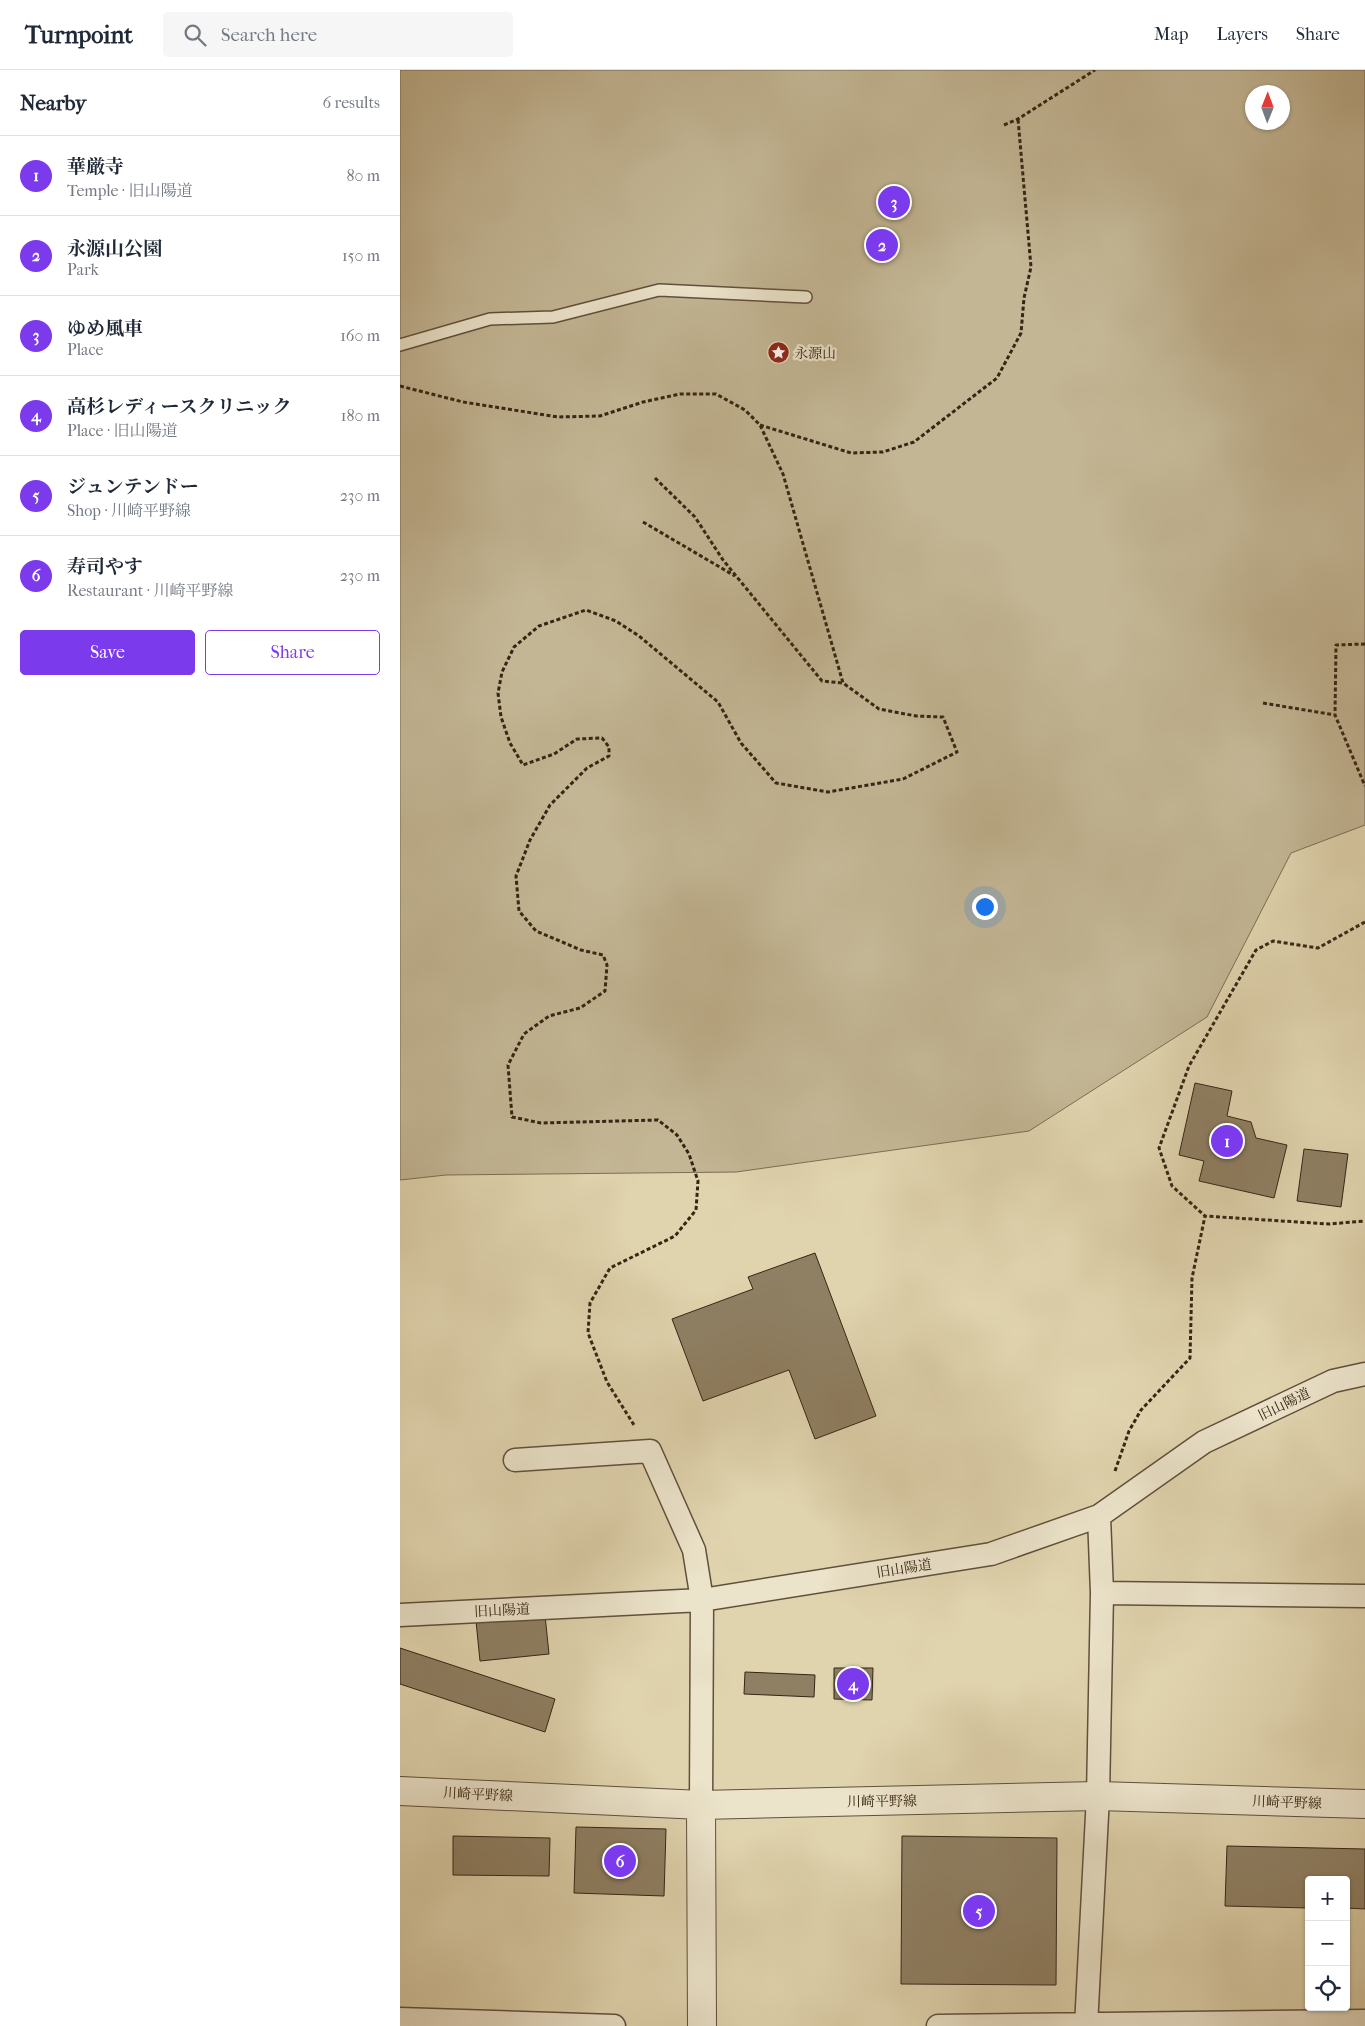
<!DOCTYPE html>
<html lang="en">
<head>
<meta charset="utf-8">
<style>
	body { margin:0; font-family:"IM FELL French Canon","Noto Serif JP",serif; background:#f6f6f7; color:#1f2937 }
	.controls { position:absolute; right:15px; bottom:15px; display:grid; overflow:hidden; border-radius:5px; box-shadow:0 1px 4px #0004 }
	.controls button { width:45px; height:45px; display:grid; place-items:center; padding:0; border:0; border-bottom:1px solid #e0e1e3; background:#fff; color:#1f2937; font:25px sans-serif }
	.compass { position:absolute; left:845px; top:15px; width:45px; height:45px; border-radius:50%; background:#fff; box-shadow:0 1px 4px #0004; rotate:1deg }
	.you { position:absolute; left:584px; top:836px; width:18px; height:18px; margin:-12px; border:4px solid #fff; border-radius:50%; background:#1a73e8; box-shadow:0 0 0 8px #1a73e833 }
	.badge { display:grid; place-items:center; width:32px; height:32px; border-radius:50%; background:#7c3aed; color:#fff; font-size:16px; font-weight:700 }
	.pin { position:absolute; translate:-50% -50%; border:2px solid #fff; box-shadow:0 1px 5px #0006 }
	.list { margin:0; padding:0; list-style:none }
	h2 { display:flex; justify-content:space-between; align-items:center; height:65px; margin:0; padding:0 20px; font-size:21px }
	h2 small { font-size:16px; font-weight:400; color:#747a83 }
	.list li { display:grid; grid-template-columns:32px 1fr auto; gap:15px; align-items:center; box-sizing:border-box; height:80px; padding:0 20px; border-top:1px solid #e0e1e3 }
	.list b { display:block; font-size:19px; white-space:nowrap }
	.list p { margin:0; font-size:16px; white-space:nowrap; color:#747a83 }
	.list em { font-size:16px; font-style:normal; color:#747a83 }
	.actions { display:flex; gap:10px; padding:15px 20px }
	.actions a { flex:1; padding:11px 0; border:1px solid #7c3aed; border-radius:5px; text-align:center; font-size:18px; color:#7c3aed }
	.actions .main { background:#7c3aed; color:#fff }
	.icon { flex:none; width:28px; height:28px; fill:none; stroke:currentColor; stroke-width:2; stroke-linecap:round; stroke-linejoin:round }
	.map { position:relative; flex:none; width:965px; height:1956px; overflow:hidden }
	header { display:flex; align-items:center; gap:30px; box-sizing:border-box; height:70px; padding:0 25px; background:#fff; border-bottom:1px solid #e0e1e3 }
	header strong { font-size:24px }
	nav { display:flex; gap:28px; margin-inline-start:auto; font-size:18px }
	.search { width:350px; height:45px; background:#f6f6f7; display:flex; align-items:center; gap:12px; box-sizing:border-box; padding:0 18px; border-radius:5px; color:#747a83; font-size:19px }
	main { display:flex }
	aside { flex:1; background:#fff }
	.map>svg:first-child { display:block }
	.green { fill:#c3b694; stroke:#7d6d54; fill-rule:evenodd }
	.building { fill:#8f8064; stroke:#372414 }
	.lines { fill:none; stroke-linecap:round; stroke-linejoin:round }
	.service-casing { stroke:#61503a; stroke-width:14 }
	.minor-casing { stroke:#61503a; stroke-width:25 }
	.tertiary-casing { stroke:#61503a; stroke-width:30 }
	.path { stroke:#372414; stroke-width:3; stroke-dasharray:4 2.5; stroke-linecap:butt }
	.service { stroke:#ebe3ca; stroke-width:11 }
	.minor { stroke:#ebe3ca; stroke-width:22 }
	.tertiary { stroke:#ebe3ca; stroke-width:28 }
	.labels { text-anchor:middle; stroke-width:4.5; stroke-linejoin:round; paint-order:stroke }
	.poi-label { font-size:14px; fill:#372414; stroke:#ebe3ca; text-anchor:start }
	.street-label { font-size:14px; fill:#372414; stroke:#ebe3ca }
</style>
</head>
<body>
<header>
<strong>Turnpoint</strong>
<div class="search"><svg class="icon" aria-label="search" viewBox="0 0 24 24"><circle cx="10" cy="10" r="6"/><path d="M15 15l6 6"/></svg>Search here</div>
<nav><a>Map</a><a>Layers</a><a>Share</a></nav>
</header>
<main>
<aside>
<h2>Nearby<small>6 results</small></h2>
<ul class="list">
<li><span class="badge">1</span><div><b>華厳寺</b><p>Temple · 旧山陽道</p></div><em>80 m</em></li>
<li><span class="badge">2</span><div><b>永源山公園</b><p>Park</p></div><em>150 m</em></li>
<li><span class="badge">3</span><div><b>ゆめ風車</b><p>Place</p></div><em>160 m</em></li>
<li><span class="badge">4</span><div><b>高杉レディースクリニック</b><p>Place · 旧山陽道</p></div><em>180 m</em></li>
<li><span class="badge">5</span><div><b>ジュンテンドー</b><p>Shop · 川崎平野線</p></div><em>230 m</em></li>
<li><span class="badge">6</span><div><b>寿司やす</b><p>Restaurant · 川崎平野線</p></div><em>230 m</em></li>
</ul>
<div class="actions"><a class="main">Save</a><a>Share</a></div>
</aside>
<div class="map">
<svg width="965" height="1956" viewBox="0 0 965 1956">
	<rect width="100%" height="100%" fill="#e0d4ae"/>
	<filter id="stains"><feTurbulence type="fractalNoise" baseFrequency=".004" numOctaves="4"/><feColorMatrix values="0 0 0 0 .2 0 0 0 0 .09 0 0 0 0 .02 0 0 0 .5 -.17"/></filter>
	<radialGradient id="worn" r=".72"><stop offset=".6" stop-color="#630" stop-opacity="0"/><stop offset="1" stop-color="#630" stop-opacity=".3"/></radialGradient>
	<path class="green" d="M0,0H965V755L891,783L807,947L629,1061L336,1102L46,1105L0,1110ZM852,22H882V52H852Z"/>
	<path class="building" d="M795,1013L832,1021L827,1046L851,1052L856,1068L887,1075L874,1128L799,1111L804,1091L779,1085Z
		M904,1079L948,1084L941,1137L897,1131Z
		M415,1183L476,1346L415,1369L389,1300L303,1331L272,1249L353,1219L348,1207Z
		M145,1545L149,1584L80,1591L76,1551Z
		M0,1578L155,1629L145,1662L0,1614Z
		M434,1598H473L472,1630L434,1629Z
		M345,1602L415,1605L414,1627L344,1624Z
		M176,1757L266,1759L264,1826L174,1823Z
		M53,1766L150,1768L149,1806L53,1805Z
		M502,1766L657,1768L656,1915L501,1914Z
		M827,1776L965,1779V1839L946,1838V1810H909V1838L825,1836Z"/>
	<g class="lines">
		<defs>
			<path id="service" d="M0,275L90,249L153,247L259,220L406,227"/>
			<path id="minor" d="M115,1390L250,1381L294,1480L302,1530L301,1735
				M702,1523L965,1526
				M0,1545L302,1530L591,1484L699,1446L804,1372L933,1311L965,1304
				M0,1949L214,1956
				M538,1956L965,1951
				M686,1956L698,1726L702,1523L699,1446"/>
			<path id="tertiary" d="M0,1721L301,1735L698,1726L965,1734
				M301,1735L302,1956"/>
		</defs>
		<use href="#service" class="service-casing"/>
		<use href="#minor" class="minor-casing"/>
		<use href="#tertiary" class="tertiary-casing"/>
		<path class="path" d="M604,55L618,49L695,0
			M0,316L63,332L158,347L200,346L243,332L280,324H316L345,340L360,355L383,404L443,613L479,639L516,646L543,647L557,682L503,709L428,722L376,713L341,673L318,632L239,566L216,551L186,540L139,556L114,577L102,602L98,623L101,647L110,673L123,695L154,684L177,669L202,668L209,677V686L187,698L150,735L130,770L116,806L119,841L136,861L181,880L203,885L207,895L205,921L180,938L149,946L124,964L108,995L112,1047L141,1053L258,1050L277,1065L289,1084L298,1111L296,1140L275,1166L210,1198L190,1233L188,1263L207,1312L234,1355
			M360,355L451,383L483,382L514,372L597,308L621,263L624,228L631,197L618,49
			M255,408L295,447L323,490L422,611L443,613
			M243,452L335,506
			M965,574L936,575L935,645L965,716
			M863,633L935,645
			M965,852L918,878L873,871L856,880L789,996L759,1078L772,1116L805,1146L929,1154L965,1151
			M715,1401L729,1361L741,1340L790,1288L792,1208L805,1146"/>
		<use href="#service" class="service"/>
		<use href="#minor" class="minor"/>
		<use href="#tertiary" class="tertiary"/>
	</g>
	<defs>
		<symbol id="sight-disc" viewBox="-11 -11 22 22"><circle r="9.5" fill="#8f2418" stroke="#ebe3ca"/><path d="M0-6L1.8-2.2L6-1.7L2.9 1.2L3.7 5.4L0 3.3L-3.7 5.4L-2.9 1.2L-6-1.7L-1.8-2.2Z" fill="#fff"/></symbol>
	</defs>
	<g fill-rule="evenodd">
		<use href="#sight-disc" x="366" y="270" width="25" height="25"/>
	</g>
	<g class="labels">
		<g class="poi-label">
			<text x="394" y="288">永源山</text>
		</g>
		<g class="street-label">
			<text transform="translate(884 1334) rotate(-26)" y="5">旧山陽道</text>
			<text transform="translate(504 1498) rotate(-9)" y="5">旧山陽道</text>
			<text transform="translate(102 1540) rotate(-3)" y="5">旧山陽道</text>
			<text transform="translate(78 1724) rotate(3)" y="5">川崎平野線</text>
			<text transform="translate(482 1731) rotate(-1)" y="5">川崎平野線</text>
			<text transform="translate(887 1732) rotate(2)" y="5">川崎平野線</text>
		</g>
	</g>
	<rect width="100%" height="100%" filter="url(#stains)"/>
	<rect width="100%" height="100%" fill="url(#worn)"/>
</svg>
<div class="controls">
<button>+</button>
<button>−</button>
<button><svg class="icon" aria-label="locate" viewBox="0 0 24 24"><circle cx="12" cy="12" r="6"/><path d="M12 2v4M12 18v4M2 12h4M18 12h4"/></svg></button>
</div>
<svg class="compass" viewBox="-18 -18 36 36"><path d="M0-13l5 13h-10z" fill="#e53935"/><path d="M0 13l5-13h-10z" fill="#747a83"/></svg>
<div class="you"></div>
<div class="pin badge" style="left:827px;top:1071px">1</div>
<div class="pin badge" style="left:482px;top:175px">2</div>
<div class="pin badge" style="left:494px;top:132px">3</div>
<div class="pin badge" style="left:453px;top:1614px">4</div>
<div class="pin badge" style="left:579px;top:1841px">5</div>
<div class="pin badge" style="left:220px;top:1791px">6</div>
</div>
</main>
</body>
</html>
